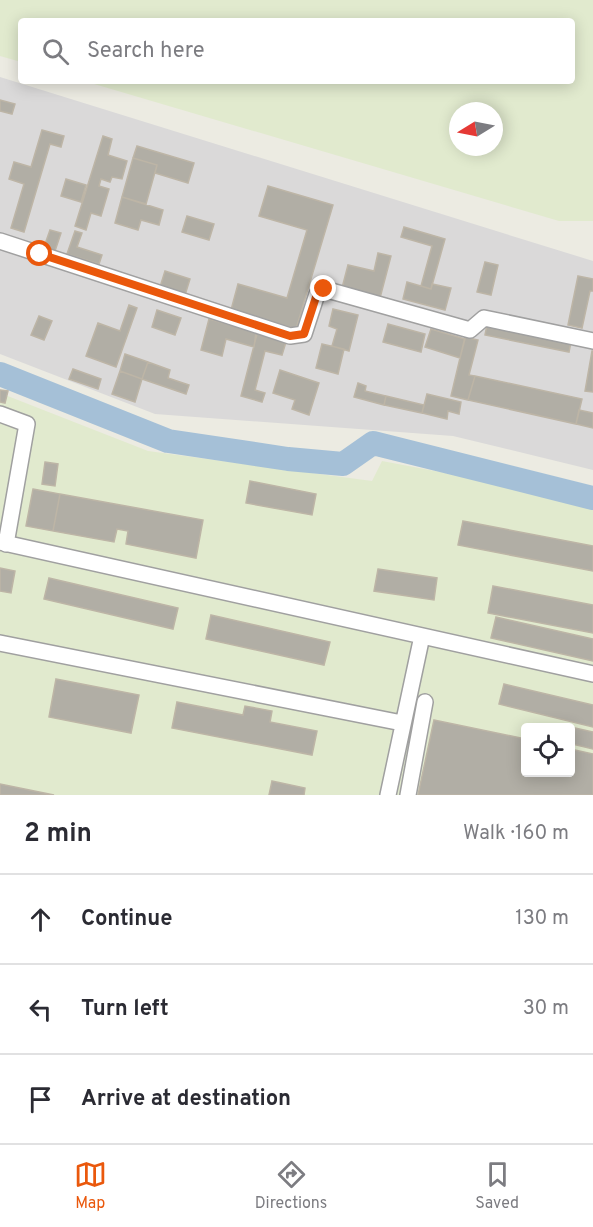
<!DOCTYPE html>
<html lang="en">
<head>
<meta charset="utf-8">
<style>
	body { margin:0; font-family:Overpass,sans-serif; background:#f2f2f3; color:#2b2b33 }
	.controls { position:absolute; right:18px; bottom:18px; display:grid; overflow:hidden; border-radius:6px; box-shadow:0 3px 15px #0003 }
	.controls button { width:54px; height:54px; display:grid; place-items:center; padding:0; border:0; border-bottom:2px solid #e1e1e2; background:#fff; color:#2b2b33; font:30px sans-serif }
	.compass { position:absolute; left:449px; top:102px; width:54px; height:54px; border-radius:50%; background:#fff; box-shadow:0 3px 15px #0003; rotate:260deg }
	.stop { position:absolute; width:18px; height:18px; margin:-14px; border:4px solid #ea580c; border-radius:50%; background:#fff }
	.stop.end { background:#ea580c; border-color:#fff; box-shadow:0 2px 6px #0008 }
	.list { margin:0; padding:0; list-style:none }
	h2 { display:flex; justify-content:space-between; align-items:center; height:78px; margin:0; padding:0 24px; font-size:26px }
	h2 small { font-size:20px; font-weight:400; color:#7c7c81 }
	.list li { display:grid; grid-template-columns:39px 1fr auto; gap:18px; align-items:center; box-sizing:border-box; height:90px; padding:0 24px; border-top:2px solid #e1e1e2 }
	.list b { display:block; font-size:22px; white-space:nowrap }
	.list em { font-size:20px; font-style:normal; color:#7c7c81 }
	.icon { flex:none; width:33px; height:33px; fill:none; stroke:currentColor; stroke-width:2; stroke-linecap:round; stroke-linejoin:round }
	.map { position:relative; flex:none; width:593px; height:795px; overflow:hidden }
	.search { position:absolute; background:#fff; box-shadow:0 3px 15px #0003; left:18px; right:18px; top:18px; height:66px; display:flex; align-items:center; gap:15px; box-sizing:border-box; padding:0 21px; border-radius:6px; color:#7c7c81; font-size:22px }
	.sheet { height:348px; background:#fff }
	nav { display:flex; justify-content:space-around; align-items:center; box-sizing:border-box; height:84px; border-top:2px solid #e1e1e2; background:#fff; font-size:16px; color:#7c7c81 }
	nav a { display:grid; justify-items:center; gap:3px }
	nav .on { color:#ea580c }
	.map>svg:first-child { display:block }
	.residential { fill:#dad9d9 }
	.farmland { fill:#e1eace; fill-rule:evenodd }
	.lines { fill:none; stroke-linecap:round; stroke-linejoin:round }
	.river { stroke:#a5c0d7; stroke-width:24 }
	.building { fill:#b1aea5; stroke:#bdb5a6; stroke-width:1.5 }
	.minor-casing { stroke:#a0a0a0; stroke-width:18 }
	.minor { stroke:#fff; stroke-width:15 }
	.route { stroke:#ea580c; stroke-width:8 }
</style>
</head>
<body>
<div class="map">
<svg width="593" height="795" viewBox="0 0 593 795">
	<rect width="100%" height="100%" fill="#ecebe2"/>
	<path class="residential" d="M0,77L593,261V470L453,436L155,414L0,354Z"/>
	<path class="farmland" d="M0,0H593V221H559L84,81H572V21H21V62L0,56ZM458,111H494V147H458Z
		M0,393L148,451L372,481L382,461L593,501V795H0ZM526,728H570V772H526Z"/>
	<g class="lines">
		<path class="river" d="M0,374L168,441L288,459L343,464L373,443L593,498"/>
	</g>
	<path class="building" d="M0,100L15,104L12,114L0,111Z
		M42,130L64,136L61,147L50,144L24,232L11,228L24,184L9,179L14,162L31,167Z
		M103,136L112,139L108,155L127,161L122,179L112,177L110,182L101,179L99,186L109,189L101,216L91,213L86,230L75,226Z
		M137,146L194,163L188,183L155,173L157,165L133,158Z
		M133,158L157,165L146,204L122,197Z
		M66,179L86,185L81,202L61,196Z
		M268,186L333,205L296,329L231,310L238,284L287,298L307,230L259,216Z
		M122,197L163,210L159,225L141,220L138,230L115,223Z
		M187,216L214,224L209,240L182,232Z
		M404,227L445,239L431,289L421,286L432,246L401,237Z
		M50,230L61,233L55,251L44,247Z
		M75,231L82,233L77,247L102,255L99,264L67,254Z
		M378,253L391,256L380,298L342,288L348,265L374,271Z
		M485,262L498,265L491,295L477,292Z
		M165,271L190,279L185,295L160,287Z
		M578,276L593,279V291H590L582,328L568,325Z
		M407,282L431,289L432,284L451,288L445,310L403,299Z
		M129,305L137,308L116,367L86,356L98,323L120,331Z
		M333,309L358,315L349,351L332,346L337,329L329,326Z
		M157,310L181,318L175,335L152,327Z
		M39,316L52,321L44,340L31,335Z
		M209,319L256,332L254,347L226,339L222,356L201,350Z
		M388,324L425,334L421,352L383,342Z
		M487,325L571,342L569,352L485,335Z
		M431,329L465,339L460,358L425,347Z
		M257,334L286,342L282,355L265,351L255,390L265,393L262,402L241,396Z
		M465,337L478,340L469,375L475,376L468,400L451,396Z
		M322,344L344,349L338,374L316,368Z
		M592,351H593V392L585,391Z
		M125,354L148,362L142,379L120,371Z
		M148,362L170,370L168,378L189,385L186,394L142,379Z
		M73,369L101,379L98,389L69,379Z
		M280,370L319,383L309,415L292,409L295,400L273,393Z
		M120,371L142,379L135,402L112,394Z
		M475,376L582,399L576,424L468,400Z
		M358,383L366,386L365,391L386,396L384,405L354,397Z
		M0,390L8,391L5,403L0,402Z
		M427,394L461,402L459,414L448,411L447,419L422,413Z
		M386,396L424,405L422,413L384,405Z
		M579,410L593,413V428L576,424Z
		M45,462L58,464L55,486L42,484Z
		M250,481L316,494L312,515L246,503Z
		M33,489L60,494L53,531L26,526Z
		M60,494L203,520L196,558L126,544L128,531L117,529L114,542L53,531Z
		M463,521L593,546V571L458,545Z
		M0,568L15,571L11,593L0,591Z
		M378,569L437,578L434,600L374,591Z
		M49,578L178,608L173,629L44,599Z
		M493,586L593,605V633L488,613Z
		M211,615L330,642L324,665L206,639Z
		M496,617L593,639V661L491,638Z
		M56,679L139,695L131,733L49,717Z
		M504,684L593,705V727L499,704Z
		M177,702L243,715L245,706L272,711L270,722L317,731L312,755L172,728Z
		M434,720L526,739V772H570V749L593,754V795H418Z
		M575,728L593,732V749L572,744Z
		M272,781L305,788L304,795H269Z
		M0,784L54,795H0Z"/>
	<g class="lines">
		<defs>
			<path id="minor" d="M0,241L290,336L304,334L317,294L324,289L470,330L484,318L593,341
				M0,414L27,424L6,544
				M0,542L593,674
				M0,643L402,723
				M388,795L422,636
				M408,795L425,702"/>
		</defs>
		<use href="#minor" class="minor-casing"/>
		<use href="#minor" class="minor"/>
	</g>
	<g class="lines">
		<path class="route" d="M40,254L290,336L304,334L317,294L324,289"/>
	</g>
</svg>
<div class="controls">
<button><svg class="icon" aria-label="locate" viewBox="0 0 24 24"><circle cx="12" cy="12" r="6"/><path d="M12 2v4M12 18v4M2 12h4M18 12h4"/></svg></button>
</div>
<svg class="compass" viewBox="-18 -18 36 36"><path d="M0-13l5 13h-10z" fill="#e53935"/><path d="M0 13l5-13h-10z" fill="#7c7c81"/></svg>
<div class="stop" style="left:40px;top:254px"></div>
<div class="stop end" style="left:324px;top:289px"></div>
<div class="search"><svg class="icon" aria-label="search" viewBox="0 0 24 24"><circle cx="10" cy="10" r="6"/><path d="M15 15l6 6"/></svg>Search here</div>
</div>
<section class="sheet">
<h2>2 min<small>Walk · 160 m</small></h2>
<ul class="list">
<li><svg class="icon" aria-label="ahead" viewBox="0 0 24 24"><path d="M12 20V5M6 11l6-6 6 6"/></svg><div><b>Continue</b></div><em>130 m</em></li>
<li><svg class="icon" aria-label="left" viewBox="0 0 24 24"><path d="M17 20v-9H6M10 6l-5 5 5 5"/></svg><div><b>Turn left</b></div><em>30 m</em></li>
<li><svg class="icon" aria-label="arrive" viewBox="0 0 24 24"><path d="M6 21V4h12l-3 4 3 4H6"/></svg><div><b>Arrive at destination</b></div></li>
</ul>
</section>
<nav>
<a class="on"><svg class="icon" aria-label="map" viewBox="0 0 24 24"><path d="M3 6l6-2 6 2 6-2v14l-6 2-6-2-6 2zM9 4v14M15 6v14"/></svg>Map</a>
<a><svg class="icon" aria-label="directions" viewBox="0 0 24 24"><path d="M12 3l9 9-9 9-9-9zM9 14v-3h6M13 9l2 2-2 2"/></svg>Directions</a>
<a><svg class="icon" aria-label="saved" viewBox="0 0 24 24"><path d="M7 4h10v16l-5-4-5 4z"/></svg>Saved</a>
</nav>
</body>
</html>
